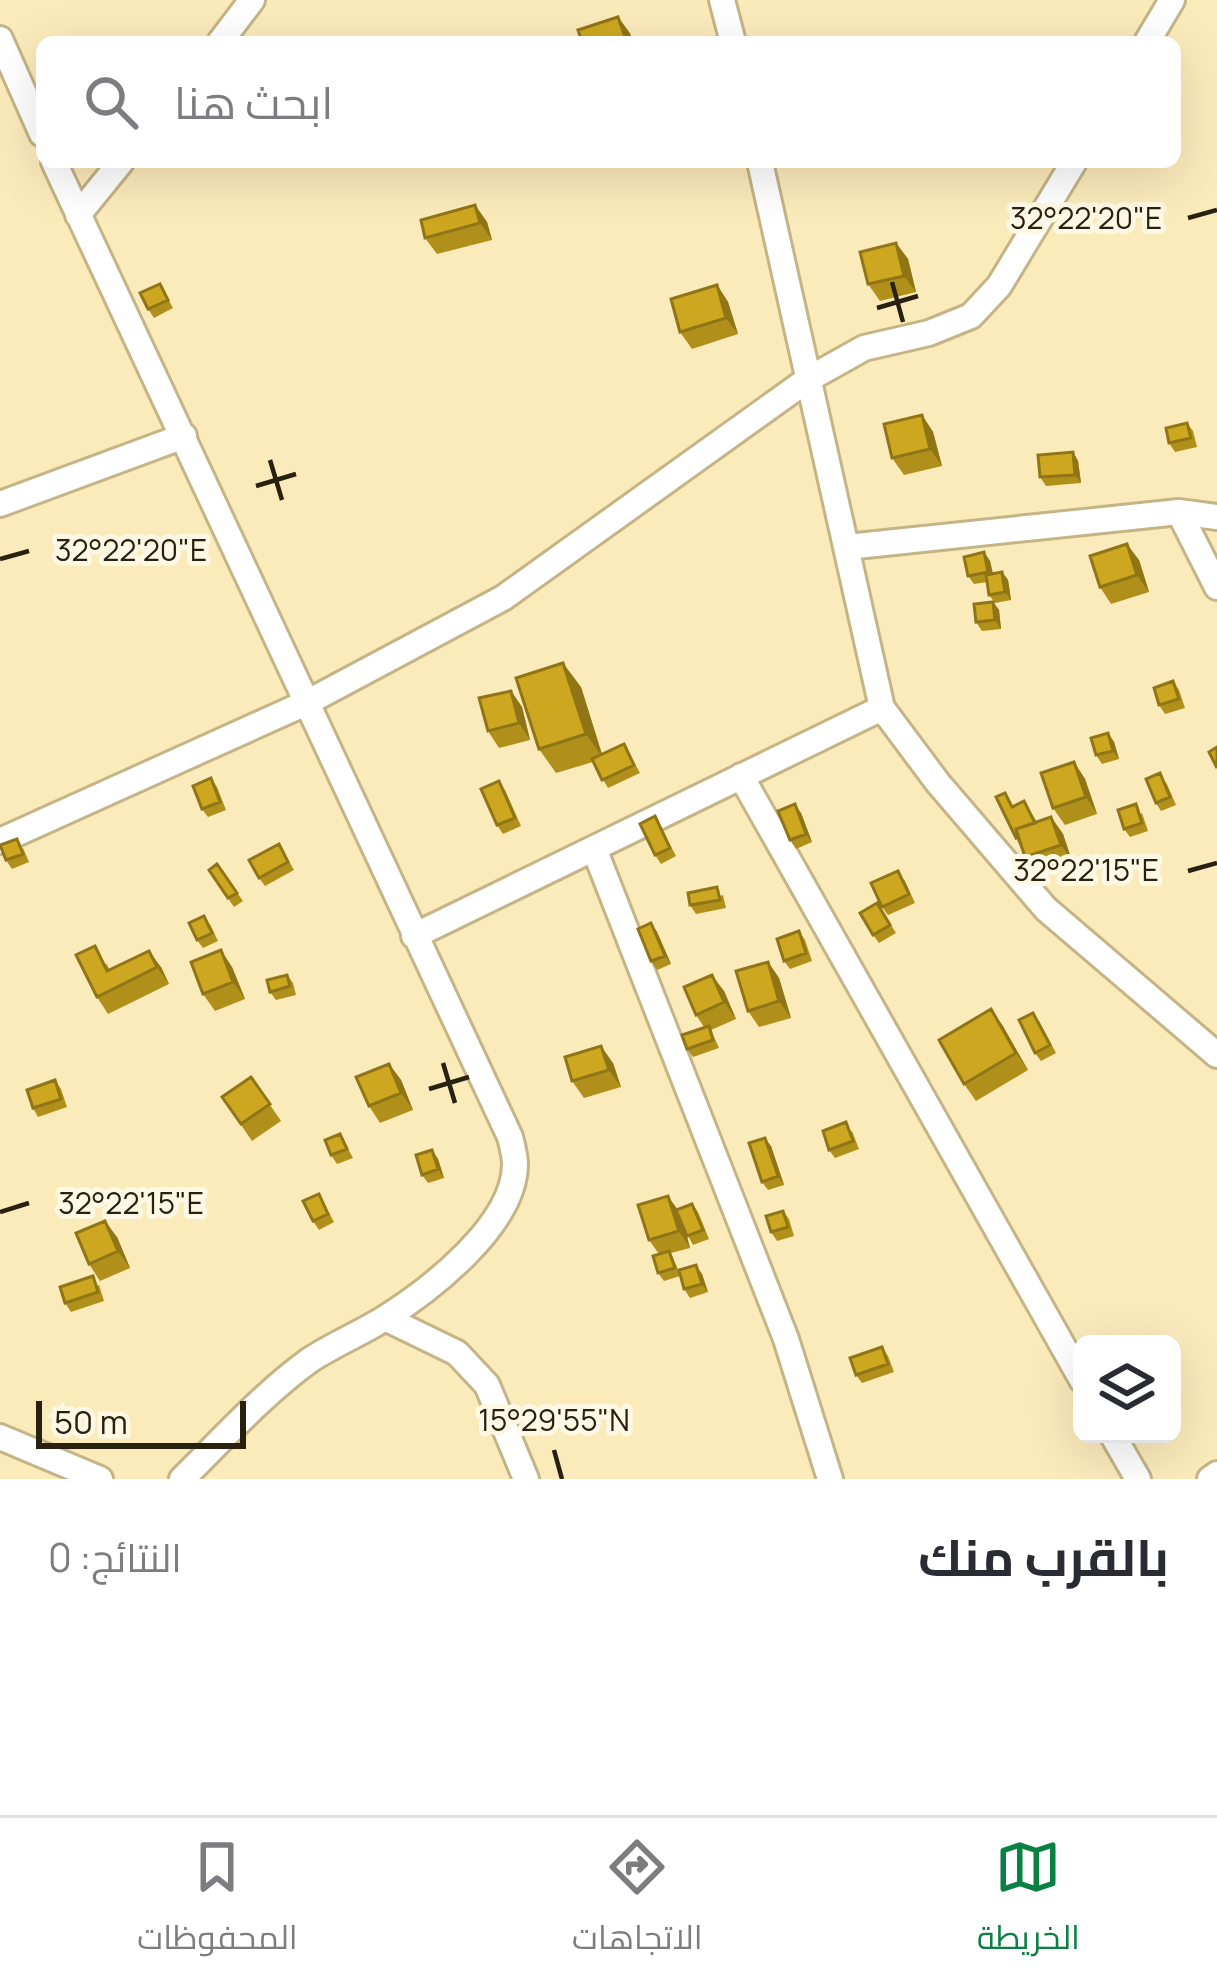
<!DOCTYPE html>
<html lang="ar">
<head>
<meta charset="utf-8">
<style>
	body { margin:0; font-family:Manrope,Cairo,sans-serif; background:#f7f7f7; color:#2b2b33; direction:rtl }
	.controls { position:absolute; right:36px; bottom:36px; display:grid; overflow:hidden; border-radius:18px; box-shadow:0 12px 48px #0002 }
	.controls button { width:108px; height:108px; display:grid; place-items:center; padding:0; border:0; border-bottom:3px solid #e1e1e2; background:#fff; color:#2b2b33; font:60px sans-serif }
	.scale { position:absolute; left:36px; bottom:30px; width:210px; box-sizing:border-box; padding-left:12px; border:6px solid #28210f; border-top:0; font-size:33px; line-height:42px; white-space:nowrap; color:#28210f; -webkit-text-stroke:9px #fef8e5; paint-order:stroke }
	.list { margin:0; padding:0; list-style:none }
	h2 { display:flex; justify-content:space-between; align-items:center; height:156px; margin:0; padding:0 48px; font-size:51px }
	h2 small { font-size:39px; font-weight:400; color:#7c7c81 }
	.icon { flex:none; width:66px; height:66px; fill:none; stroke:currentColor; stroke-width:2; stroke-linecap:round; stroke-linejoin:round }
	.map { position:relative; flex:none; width:1217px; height:1479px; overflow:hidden; direction:ltr }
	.search { position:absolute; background:#fff; box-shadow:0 12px 48px #0002; left:36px; right:36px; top:36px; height:132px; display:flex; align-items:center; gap:30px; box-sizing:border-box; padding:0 42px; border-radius:18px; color:#7c7c81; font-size:45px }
	.sheet { height:336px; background:#fff }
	nav { display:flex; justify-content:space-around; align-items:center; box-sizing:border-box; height:168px; border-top:3px solid #e1e1e2; background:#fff; font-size:33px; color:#7c7c81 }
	nav a { display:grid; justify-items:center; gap:6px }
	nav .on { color:#0b8043 }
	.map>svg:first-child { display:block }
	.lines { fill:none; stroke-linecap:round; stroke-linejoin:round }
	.minor-casing { stroke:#c4b486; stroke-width:30 }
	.minor { stroke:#fff; stroke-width:24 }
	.wall { fill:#b0901b }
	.shaded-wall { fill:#907516 }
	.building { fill:#cda71f; stroke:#907516; stroke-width:3 }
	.ticks { fill:none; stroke:#28210f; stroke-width:4.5 }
	.ticks-label { font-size:30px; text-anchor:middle; fill:#28210f; stroke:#fef8e5; stroke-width:10; stroke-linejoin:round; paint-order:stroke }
</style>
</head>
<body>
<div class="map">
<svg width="1217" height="1479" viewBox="0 0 1217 1479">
	<rect width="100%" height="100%" fill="#fbeaba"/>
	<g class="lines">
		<defs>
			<path id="minor" d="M722,0L733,42
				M0,39L42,134
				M220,42L252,0
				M1147,42L1172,0
				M54,162L510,1137C512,1145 515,1156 515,1164C515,1225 429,1291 382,1320C359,1334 333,1345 310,1360C263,1394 223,1439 182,1479
				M78,215L121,162
				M0,504L184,436
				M1179,512L1217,587
				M847,547L1179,512L1217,517
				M882,708L938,783L1046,909L1217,1055
				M741,776L1082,1380
				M0,841L308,702L503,598L807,380L864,348L929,333L971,316L999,286L1074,162
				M595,851L786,1339L830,1479
				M414,936L882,708L760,162
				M385,1318L457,1353L487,1385L526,1479
				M1112,1434L1138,1479
				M0,1437L100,1479
				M1210,1479L1217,1474"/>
		</defs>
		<use href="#minor" class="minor-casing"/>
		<use href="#minor" class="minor"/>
	</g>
	<path class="wall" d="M475,205L487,222L492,240L437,254L425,238Z
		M896,243L908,259L916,292L880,301L868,284Z
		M160,284L173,308L154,318L148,309Z
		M717,285L728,302L738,334L692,349L680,332Z
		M922,415L933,432L942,466L904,475L892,458Z
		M1187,423L1193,431L1197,447L1175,452L1169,443Z
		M1073,452L1078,461L1081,483L1046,486L1040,477Z
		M984,552L990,561L993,573L1002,572L1008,580L1011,600L995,603L989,595L987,582L974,584L968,576Z
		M1139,560L1149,592L1111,604L1100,587Z
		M993,602L999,610L1001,629L982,631L976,622Z
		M1173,681L1179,690L1185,708L1165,714L1159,705Z
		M581,687L602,754L624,744L640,773L608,788L593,762L556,773L539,749Z
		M511,691L522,707L530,740L499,748L488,731Z
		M1108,733L1114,742L1119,759L1102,764L1096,755Z
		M1074,762L1085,779L1097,814L1065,825L1053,808Z
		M211,778L217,787L226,810L208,817L202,809Z
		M499,781L505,790L521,826L503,834L497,825Z
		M1166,782L1176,805L1161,811L1156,803Z
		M1024,801L1037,822L1051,817L1063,834L1072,861L1037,873L1025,857L1016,838L1013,806Z
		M801,813L812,842L796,849L790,840Z
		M1142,813L1148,831L1130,837L1124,829Z
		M655,816L676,856L661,864L655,855Z
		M279,844L294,870L265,886L259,878Z
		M23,848L29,862L12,869L6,860Z
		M217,864L243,901L234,907L209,870Z
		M904,879L915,903L888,915L882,907Z
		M723,895L726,908L696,914L690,905Z
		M877,903L896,933L879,943L873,935Z
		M651,923L657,932L671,964L657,970L651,961Z
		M210,924L218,941L203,948L197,940Z
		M799,931L805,940L812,961L790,969L784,961Z
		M768,962L779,978L791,1018L759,1027L748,1011Z
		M106,963L110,970L161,967L169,984L108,1014L97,997Z
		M232,967L245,999L215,1011L203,994Z
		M287,975L293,983L296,995L276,1000L270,992Z
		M724,991L736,1019L711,1030L719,1048L693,1057L687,1049L704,1027L696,1015Z
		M991,1009L1028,1070L976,1101L964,1084Z
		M1039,1021L1056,1053L1041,1061L1035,1053Z
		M613,1063L621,1087L584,1098L572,1081Z
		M389,1064L401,1080L413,1110L380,1123L369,1106Z
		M251,1077L281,1121L252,1141L222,1097Z
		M55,1080L61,1089L67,1107L38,1117L33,1108Z
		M852,1131L859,1149L835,1158L829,1150Z
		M340,1134L353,1158L337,1164L331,1155Z
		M771,1146L784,1185L768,1190L762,1182Z
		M432,1150L438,1159L444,1178L428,1183L422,1175Z
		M319,1194L334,1222L319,1230L313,1221Z
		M668,1196L677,1210L692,1204L698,1212L709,1239L693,1245L686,1232L690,1248L671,1253L679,1272L702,1274L708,1292L690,1298L684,1289L680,1276L664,1281L658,1273L659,1254L649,1240Z
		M783,1211L789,1219L794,1236L777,1241L771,1232Z
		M117,1237L130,1268L100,1281L89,1264Z
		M99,1285L104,1301L71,1312L65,1303Z
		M882,1347L888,1356L894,1372L862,1383L856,1375Z"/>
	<path class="shaded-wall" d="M618,17L630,33L633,42H628L625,37Z
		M475,205L487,222L492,240L480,223Z
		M896,243L908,259L916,292L904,276Z
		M717,285L728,302L738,334L726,318Z
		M922,415L933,432L942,466L930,449Z
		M1073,452L1078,461L1081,483L1075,475Z
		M1127,544L1139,560L1149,592L1137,575Z
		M984,552L990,561L994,580L988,572Z
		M1002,572L1008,580L1011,600L1005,592Z
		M993,602L999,610L1001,629L995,620Z
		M563,663L581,687L603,758L586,734Z
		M511,691L522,707L530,740L519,723Z
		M1108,733L1114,742L1119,759L1113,751Z
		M1074,762L1085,779L1097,814L1086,797Z
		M795,804L801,813L812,842L806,834Z
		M1051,817L1063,834L1072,861L1061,845Z
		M651,923L657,932L671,964L665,956Z
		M221,950L232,967L245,999L233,982Z
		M149,951L161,967L169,984L157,967Z
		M768,962L779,978L791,1018L779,1001Z
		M712,975L724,991L736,1019L724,1002Z
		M991,1009L1003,1026L1028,1070L1016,1053Z
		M601,1046L613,1063L621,1087L609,1070Z
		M389,1064L401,1080L413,1110L401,1093Z
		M765,1138L771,1146L784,1185L778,1176Z
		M432,1150L438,1159L444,1178L438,1169Z
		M668,1196L680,1213L690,1248L679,1231Z
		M105,1221L117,1237L130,1268L118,1251Z
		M696,1265L702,1274L708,1292L702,1284Z"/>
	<path class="building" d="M618,17L625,37L611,42H582L578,30Z
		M475,205L480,223L425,238L421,220Z
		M896,243L904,276L868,284L860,252Z
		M160,284L168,300L148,309L140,293Z
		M717,285L726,318L680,332L671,299Z
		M922,415L930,449L892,458L884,424Z
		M1187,423L1191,438L1169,443L1166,428Z
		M1073,452L1075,475L1040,477L1038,455Z
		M1127,544L1137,575L1100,587L1090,556Z
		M984,552L988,572L968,576L964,557Z
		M1002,572L1005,592L989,595L986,575Z
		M993,602L995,620L976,622L974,604Z
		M563,663L586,734L539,749L516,678Z
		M1173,681L1179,699L1159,705L1154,688Z
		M511,691L519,723L488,731L479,698Z
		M1108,733L1113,751L1096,755L1091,738Z
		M624,744L634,765L602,780L592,759Z
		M1217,747V768L1209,752Z
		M1074,762L1086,797L1053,808L1041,773Z
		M1160,773L1170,797L1156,803L1146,779Z
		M211,778L220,802L202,809L193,786Z
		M499,781L515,818L497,825L481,789Z
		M1005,793L1012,807L1024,801L1035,823L1016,829L1018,837L1016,838L996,797Z
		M795,804L806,834L790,840L778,811Z
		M1136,804L1142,823L1124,829L1118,810Z
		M655,816L670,848L655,855L640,824Z
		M1051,817L1061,845L1025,857L1016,829Z
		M17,839L23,854L6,860L0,845Z
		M279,844L288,862L259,878L249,860Z
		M217,864L237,893L228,898L209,870Z
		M898,871L909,894L882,907L871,883Z
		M717,887L720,900L690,905L688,893Z
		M877,903L890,925L873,935L860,913Z
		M204,916L212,933L197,940L189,923Z
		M651,923L665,956L651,961L638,929Z
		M799,931L806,953L784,961L777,939Z
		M95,946L107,971L149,951L157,967L97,997L76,955Z
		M221,950L233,982L203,994L191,962Z
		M768,962L779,1001L748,1011L736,971Z
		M287,975L290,986L270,992L267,980Z
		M712,975L724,1002L696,1015L684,987Z
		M991,1009L1016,1053L964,1084L939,1040Z
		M1033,1013L1050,1045L1035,1053L1019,1020Z
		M709,1026L713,1040L687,1049L682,1035Z
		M601,1046L609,1070L572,1081L565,1057Z
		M389,1064L401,1093L369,1106L356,1077Z
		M251,1077L270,1104L241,1124L222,1097Z
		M55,1080L61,1099L33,1108L27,1090Z
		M846,1122L853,1141L829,1150L823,1131Z
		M340,1134L347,1149L331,1155L325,1140Z
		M765,1138L778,1176L762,1182L749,1143Z
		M432,1150L438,1169L422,1175L416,1155Z
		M319,1194L328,1214L313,1221L303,1201Z
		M668,1196L679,1231L649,1240L638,1205Z
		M692,1204L703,1230L687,1236L676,1210Z
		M783,1211L788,1227L771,1232L766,1216Z
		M105,1221L118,1251L89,1264L76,1233Z
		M669,1251L675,1268L658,1273L653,1256Z
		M696,1265L702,1284L684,1289L679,1270Z
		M93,1276L98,1292L65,1303L60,1287Z
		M882,1347L888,1364L856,1375L850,1358Z"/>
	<path class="ticks" d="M1188,218L1217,210M892,282L903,322M877,308L918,296M270,460L282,500M256,486L296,474M0,559L29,551M1188,871L1217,863M443,1063L455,1103M429,1089L469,1077M0,1212L29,1203M554,1450L562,1479"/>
	<g class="ticks-label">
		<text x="1086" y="229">32°22'20"E</text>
		<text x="131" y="561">32°22'20"E</text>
		<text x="1086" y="881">32°22'15"E</text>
		<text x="131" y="1214">32°22'15"E</text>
		<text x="554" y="1431">15°29'55"N</text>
	</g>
</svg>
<div class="controls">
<button><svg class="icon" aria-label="layers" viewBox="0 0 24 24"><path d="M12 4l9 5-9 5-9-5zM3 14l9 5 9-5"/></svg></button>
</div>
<div class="scale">50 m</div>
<div class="search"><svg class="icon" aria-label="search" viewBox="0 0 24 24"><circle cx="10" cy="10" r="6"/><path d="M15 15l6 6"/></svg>ابحث هنا</div>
</div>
<section class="sheet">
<h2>بالقرب منك<small>النتائج: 0</small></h2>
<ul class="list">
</ul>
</section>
<nav>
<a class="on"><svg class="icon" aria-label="map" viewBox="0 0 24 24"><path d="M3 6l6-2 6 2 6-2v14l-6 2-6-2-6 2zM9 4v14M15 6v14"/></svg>الخريطة</a>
<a><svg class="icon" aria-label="directions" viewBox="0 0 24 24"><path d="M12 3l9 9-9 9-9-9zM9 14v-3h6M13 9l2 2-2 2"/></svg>الاتجاهات</a>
<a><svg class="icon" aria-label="saved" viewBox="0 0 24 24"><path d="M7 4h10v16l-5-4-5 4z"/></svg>المحفوظات</a>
</nav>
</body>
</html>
